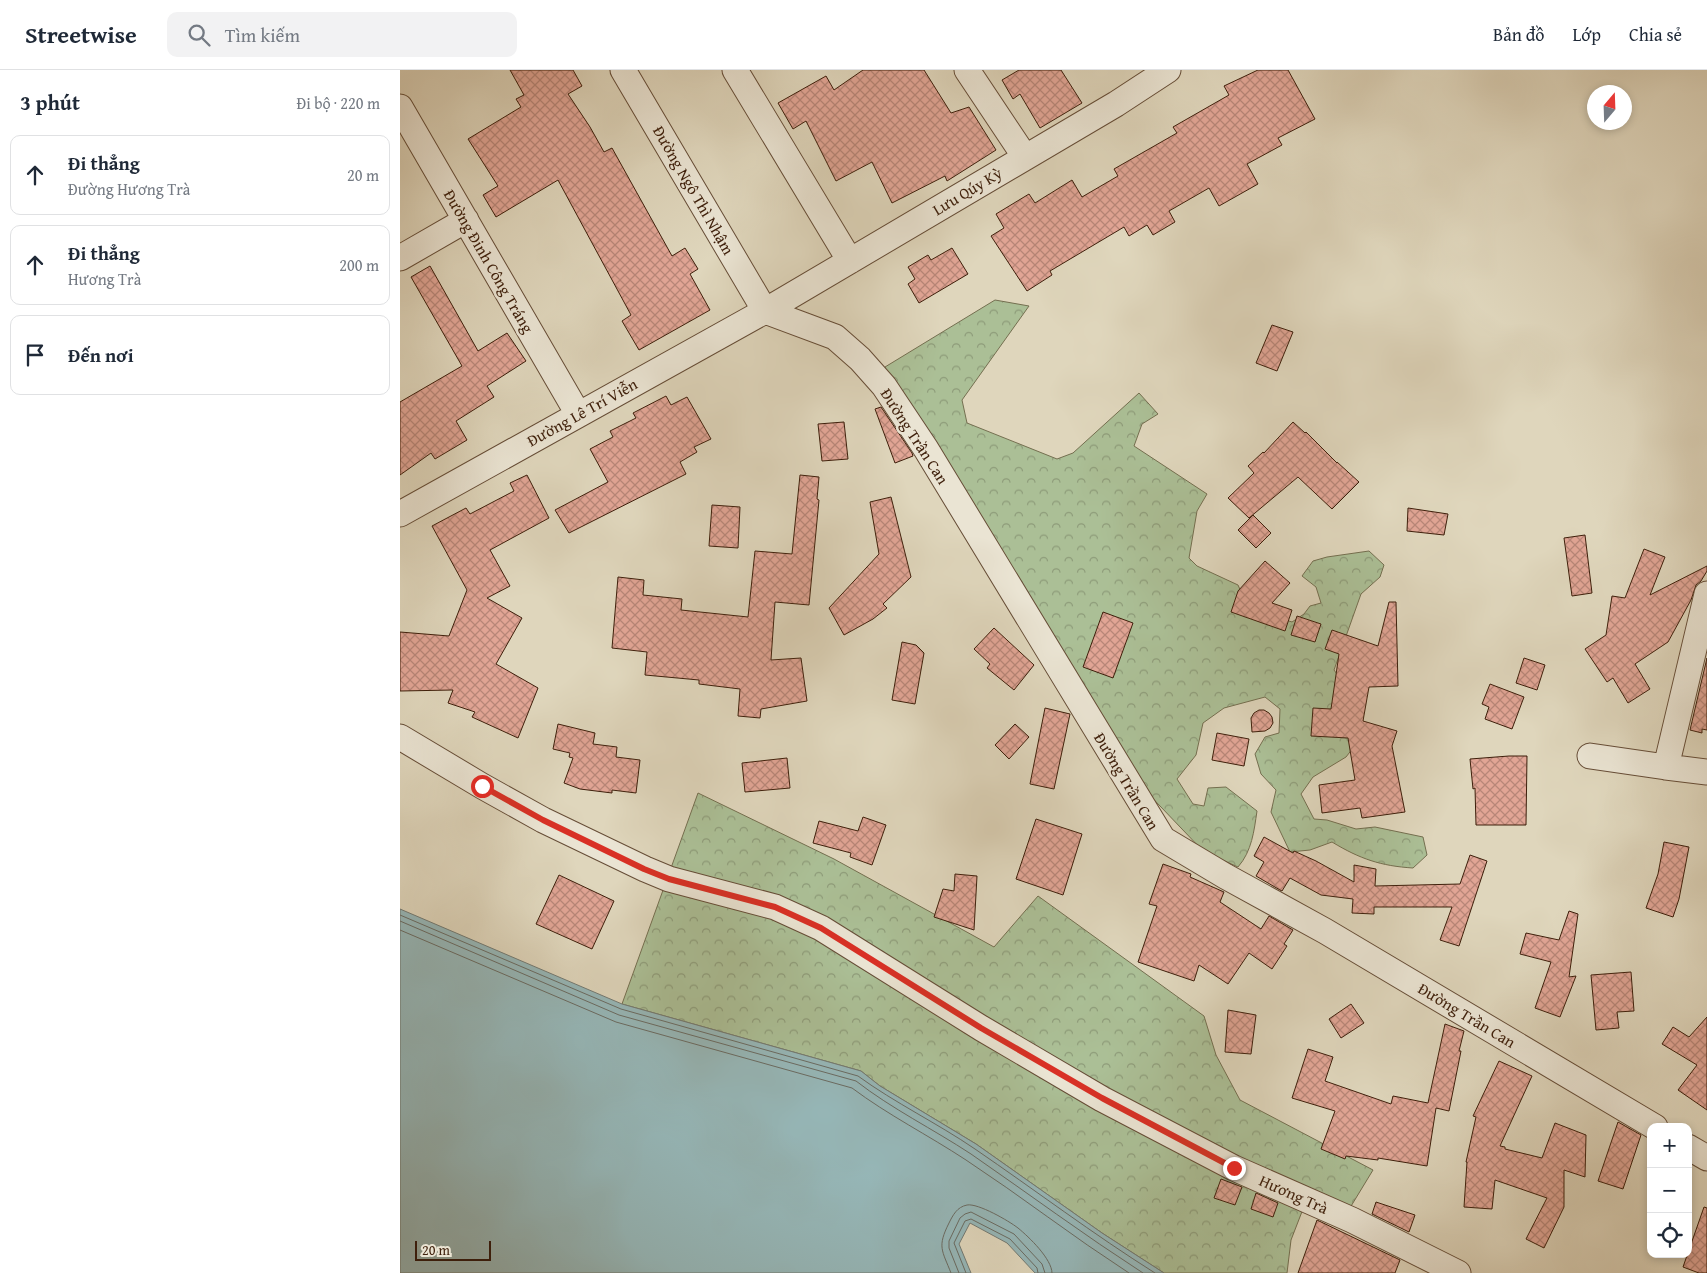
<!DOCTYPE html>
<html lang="vi">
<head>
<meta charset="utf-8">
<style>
	body { margin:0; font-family:"Gentium Book Plus",serif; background:#f2f2f3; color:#1f2937 }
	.controls { position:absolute; right:15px; bottom:15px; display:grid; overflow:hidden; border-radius:10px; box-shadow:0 2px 8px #0003 }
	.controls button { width:45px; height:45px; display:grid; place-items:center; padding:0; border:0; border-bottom:1px solid #e0e1e3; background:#fff; color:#1f2937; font:25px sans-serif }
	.compass { position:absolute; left:1187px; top:15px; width:45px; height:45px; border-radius:50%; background:#fff; box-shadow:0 2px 8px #0003; rotate:19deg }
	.scale { position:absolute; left:15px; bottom:12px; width:76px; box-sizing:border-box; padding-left:5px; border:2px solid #3e1f0b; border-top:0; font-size:14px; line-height:18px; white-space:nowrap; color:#3e1f0b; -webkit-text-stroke:4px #eae4d3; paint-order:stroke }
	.stop { position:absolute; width:15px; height:15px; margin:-11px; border:4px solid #d93025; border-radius:50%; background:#fff }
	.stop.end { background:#d93025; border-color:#fff; box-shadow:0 1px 5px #0008 }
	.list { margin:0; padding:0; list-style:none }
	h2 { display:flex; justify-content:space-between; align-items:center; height:65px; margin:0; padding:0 20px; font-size:21px }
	h2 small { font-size:16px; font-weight:400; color:#747a83 }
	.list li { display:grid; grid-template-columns:32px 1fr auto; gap:15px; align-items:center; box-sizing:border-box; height:80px; margin:0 10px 10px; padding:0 10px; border:1px solid #e0e1e3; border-radius:10px }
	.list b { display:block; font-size:19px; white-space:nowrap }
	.list p { margin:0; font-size:16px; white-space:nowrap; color:#747a83 }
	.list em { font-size:16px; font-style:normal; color:#747a83 }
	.icon { flex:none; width:28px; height:28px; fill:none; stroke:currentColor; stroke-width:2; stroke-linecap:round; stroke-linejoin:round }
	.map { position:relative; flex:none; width:1307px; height:1203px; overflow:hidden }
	header { display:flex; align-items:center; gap:30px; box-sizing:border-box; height:70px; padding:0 25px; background:#fff; border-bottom:1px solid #e0e1e3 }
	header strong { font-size:24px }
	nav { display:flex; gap:28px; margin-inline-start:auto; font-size:18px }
	.search { width:350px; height:45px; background:#f2f2f3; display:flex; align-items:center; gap:12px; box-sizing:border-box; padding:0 18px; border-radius:10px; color:#747a83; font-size:19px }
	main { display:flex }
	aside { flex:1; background:#fff }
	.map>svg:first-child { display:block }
	.forest { fill:url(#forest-crowns); stroke:#746f50 }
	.water { fill:#96b7b8; stroke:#737a73 }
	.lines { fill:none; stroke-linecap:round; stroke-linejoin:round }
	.shore { stroke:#6a6b62; stroke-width:1 }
	.building { fill:url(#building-cross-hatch); stroke:#3e1f0b }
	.minor-casing { stroke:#664d37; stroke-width:27 }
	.minor { stroke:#eae4d3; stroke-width:25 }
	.route { stroke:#d93025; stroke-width:6 }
	.labels { text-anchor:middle; stroke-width:5; stroke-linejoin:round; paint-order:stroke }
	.street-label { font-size:16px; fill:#3e1f0b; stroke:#eae4d3 }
</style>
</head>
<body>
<header>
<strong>Streetwise</strong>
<div class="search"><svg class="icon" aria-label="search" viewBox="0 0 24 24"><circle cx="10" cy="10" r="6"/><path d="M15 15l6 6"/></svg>Tìm kiếm</div>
<nav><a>Bản đồ</a><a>Lớp</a><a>Chia sẻ</a></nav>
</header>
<main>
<aside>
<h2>3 phút<small>Đi bộ · 220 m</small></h2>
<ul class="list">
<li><svg class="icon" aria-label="ahead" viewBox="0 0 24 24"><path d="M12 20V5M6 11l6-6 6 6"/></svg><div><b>Đi thẳng</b><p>Đường Hương Trà</p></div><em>20 m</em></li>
<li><svg class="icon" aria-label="ahead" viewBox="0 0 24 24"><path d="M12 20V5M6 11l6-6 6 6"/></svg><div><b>Đi thẳng</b><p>Hương Trà</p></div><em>200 m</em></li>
<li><svg class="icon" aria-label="arrive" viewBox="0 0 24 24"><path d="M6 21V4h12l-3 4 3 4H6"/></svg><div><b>Đến nơi</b></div></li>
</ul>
</aside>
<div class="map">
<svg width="1307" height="1203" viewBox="0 0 1307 1203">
	<defs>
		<pattern id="forest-crowns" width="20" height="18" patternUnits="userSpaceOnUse" patternTransform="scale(1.25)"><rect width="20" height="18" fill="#abbf96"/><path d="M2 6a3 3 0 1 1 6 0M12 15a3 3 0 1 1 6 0" fill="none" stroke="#8d9b79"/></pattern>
		<pattern id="building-cross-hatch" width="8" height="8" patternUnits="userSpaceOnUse" patternTransform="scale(1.25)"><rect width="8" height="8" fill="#e1a595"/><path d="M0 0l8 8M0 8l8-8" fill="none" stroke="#b88678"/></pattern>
	</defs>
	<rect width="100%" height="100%" fill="#dfd6bc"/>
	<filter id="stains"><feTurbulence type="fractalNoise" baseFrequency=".004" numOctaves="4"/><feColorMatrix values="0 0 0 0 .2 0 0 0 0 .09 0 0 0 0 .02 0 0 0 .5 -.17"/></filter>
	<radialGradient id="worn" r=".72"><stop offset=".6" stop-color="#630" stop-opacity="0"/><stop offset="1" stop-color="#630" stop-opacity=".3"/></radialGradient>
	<path class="forest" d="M595,230L629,236L562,330L567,353L657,389L673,383L739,323L758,344L742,354L734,376L807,424L797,441L789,488L797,496L838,515L849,540L874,546L892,552L904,544L910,536L921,533L916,517L902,506L913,491L927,487L969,481L984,495L980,507L961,524L934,600L964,641L960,669L946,687L913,707L901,724L914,749L927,750L956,759L975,757L1023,767L1027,785L1013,798C981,796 960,789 932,772L910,780L890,782L871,742L876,720L861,704L855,684L865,667L879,663L880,639L865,627L824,638L803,653L796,685L777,709L793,734L804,736L808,718L826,717L857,741C854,761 852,781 838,797L803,781L739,714L490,312L485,297Z
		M298,723L434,789L594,877L638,826L804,946L816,985L840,1030L973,1100L942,1151L903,1139L891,1170L887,1203H764L702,1163L576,1074L480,1016L461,1001L222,934Z"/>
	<path class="water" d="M0,839L222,934L461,1001L480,1016L576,1074L702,1163L764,1203H635L607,1173L570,1153L559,1174L571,1203H0Z"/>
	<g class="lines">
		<path class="shore" d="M0,845L221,939L458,1006C495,1033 537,1053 575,1079C635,1120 693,1164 755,1203
			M0,851L219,945L456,1011C492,1039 533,1059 571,1084C629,1124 684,1165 743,1203
			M0,860L216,952L452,1018C488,1045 528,1065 566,1090C621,1126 673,1167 729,1203
			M551,1203C542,1180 537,1177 549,1153C553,1145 557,1137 567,1135C578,1133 609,1151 618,1158C629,1167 652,1189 652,1203
			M559,1203L549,1178V1171L560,1148L565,1144L571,1142L614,1164L642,1194L645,1203
			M566,1203L554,1173L565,1151L571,1149L610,1169L637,1198L638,1203"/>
	</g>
	<path class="building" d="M110,0H173L182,16L168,24L190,57L204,82L212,78L272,186L285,178L298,199L290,204L310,240L239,280L222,251L231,245L158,110L96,147L83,125L98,116L68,69L121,37L116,29L124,25Z
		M463,0H524L551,43L569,37L596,80L547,111L545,106L492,133L472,92L436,111L406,51L393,59L378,33L426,6L434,20Z
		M619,0H661L682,33L640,58L620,24L613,29L602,10Z
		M858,0H888L915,49L878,68L882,75L847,94L858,114L819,136L809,118L769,141L775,152L753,165L747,155L729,166L724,157L650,201L652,205L627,221L591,166L604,158L596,144L629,124L635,133L672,110L682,127L718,106L714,99L777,63L773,57L829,25L824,16Z
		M552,178L568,204L519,233L508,214L515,209L508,197L528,185L531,190Z
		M30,196L78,281L107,263L126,291L87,316L94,327L56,351L67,370L35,389L31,383L0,405V332L62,296L11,207Z
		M872,255L893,262L877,301L856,293Z
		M266,326L271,335L287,327L311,369L294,377L297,382L280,392L286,404L169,463L155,440L208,412L190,379L213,367L210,361L236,348L233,343Z
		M481,337L512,383L513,386L495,393L475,339Z
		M444,352L448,389L422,391L418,354Z
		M893,352L905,363L906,362L937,393V392L959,412L932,439L898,407L849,448L828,428L854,403L848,396L863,382L864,383Z
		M127,405L149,448L90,480L110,516L87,528L122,548L96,594L138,618L118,668L72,647L75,642L48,633L53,620L0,621V562L49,566L67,520L32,456L66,438L70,444L114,421L110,413Z
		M400,405L419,407L417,429L419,430L409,535L375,532L371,590L401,588L407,631L361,639L360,648L338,646L340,619L299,614V610L245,605L247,582L212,578L218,507L244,510L243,525L282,529L281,540L348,547L355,481L392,484Z
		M491,427L511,507L483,534L487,538L473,549L444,565L429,538L479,484L470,432Z
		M312,435L340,437L338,478L309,476Z
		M1008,438L1048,444L1044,465L1007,461Z
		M853,445L871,463L856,478L838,460Z
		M1185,465L1192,523L1172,526L1164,468Z
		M1244,479L1265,487L1250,525L1307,496V501L1301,511L1296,515L1291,530L1268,572L1235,594L1250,619L1228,633L1213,608L1207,612L1185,579L1206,565L1212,526L1225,528Z
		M865,491L890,513L872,533L892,540L885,561L831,542L838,521Z
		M989,532H996L998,616L969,617L963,651L997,661L992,676L1005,742L962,748L960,738L922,743L919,715L955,710L948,668L911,666L913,638L931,639L939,584L925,579L932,560L978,576Z
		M703,542L733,553L713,608L683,597Z
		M897,546L921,554L915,572L891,565Z
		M594,558L634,595L614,620L587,598L590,594L574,579Z
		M502,572L516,575L524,583L515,634L492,630Z
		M1124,588L1145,595L1137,620L1116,613Z
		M1307,588V660L1302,659V663L1290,660Z
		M1090,614L1124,627L1112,659L1085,649L1089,637L1082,634Z
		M645,638L670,644L654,719L630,714Z
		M859,640H864L869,643L872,647L873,653L870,658L865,661L852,662L851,648L854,643Z
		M158,654L195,663L193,674L217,677L216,687L240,690L236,723L212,720V723L180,719L164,713L173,688L169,687L170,683L153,679Z
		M615,654L629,667L609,689L595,675Z
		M817,663L849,669L844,696L812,690Z
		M1109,686H1127L1126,755H1076L1075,718L1073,719L1070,689Z
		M387,688L390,718L345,722L342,693Z
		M463,747L486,755L472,795L450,787L451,783L413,773L419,751L458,761Z
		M636,749L682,764L663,825L616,809Z
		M864,767L893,783L894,781L916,791L954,812V795L976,799L975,816L1060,814L1070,785L1087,791L1059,876L1040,870L1052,837H974V844L952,843L953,829L921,825L890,808L882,821L880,820L856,806L864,792L854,786Z
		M1264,772L1289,777L1279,829L1273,847L1246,838L1258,804Z
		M763,794L791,804L790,807L824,822L820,832L861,859L869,846L893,860L884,874L887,876L872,899L849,883L828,914L799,895L794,911L738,892L757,836L749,834Z
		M555,804L577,806L574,860L534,847L543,819L554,821Z
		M159,805L214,831L192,879L136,854Z
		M1169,841L1178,844L1169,907L1176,906L1160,947L1135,938L1151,892L1120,884L1126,863L1159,870Z
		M1231,902L1234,941L1217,942L1219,958L1196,960L1191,905Z
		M951,934L964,953L941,968L929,949Z
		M828,940L856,945L851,984L825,982Z
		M1307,947V1040L1278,1020L1297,995L1262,974L1273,957L1289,967Z
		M1045,954L1064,961L1059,981H1061L1049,1041L1036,1038L1027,1096L978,1088V1090L946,1086L945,1089L921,1079L935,1041L892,1028L908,979L933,987L925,1011L991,1034L993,1026L1028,1033Z
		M1099,991L1132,1006L1100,1076L1105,1077V1079L1142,1088L1155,1053L1186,1065L1185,1107L1164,1100V1137L1144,1178L1126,1169L1147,1128L1095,1110L1092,1139L1064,1137L1067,1092H1066L1076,1047L1073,1046Z
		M1218,1052L1241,1065L1223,1119L1198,1111Z
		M821,1109L842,1117L835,1135L814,1128Z
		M856,1123L878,1133L873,1147L851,1139Z
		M976,1132L1015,1145L1009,1162L972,1144Z
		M1304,1137L1307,1138V1203H1299L1283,1197Z
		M917,1150L1000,1190L995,1203H898Z"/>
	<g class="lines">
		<defs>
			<path id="minor" d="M223,0L365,241
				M335,0L450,191
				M567,0L625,87
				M0,37L178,344
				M0,188L66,150
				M365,241L435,267L460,289L484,316L526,379L763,769L825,806L925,861L1255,1057
				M0,444L365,241L716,34L768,0
				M1307,524L1266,697L1307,702
				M0,667L82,716L143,750L245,799L269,809L375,837L421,858L581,958L702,1029L834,1098L952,1150L1058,1203
				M1190,686L1266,697
				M1288,1077L1307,1088"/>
		</defs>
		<use href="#minor" class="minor-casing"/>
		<use href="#minor" class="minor"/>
	</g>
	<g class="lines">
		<path class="route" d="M82,716L143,750L244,799L269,809L375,837L421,858L581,958L702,1028L834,1098"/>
	</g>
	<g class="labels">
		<g class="street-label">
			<text transform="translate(294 120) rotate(60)" y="6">Đường Ngô Thì Nhậm</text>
			<text transform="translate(567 121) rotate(-31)" y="6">Lưu Qúy Kỳ</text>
			<text transform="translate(89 191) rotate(60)" y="6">Đường Đinh Công Tráng</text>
			<text transform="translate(182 342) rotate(-29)" y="6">Đường Lê Trí Viễn</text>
			<text transform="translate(515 366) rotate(57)" y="6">Đường Trần Can</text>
			<text transform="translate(727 711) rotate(59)" y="6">Đường Trần Can</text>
			<text transform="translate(1067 945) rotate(31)" y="6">Đường Trần Can</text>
			<text transform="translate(894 1124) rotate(24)" y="6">Hương Trà</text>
		</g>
	</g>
	<rect width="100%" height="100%" filter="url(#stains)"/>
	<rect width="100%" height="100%" fill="url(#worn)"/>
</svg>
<div class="controls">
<button>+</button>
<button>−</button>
<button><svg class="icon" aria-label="locate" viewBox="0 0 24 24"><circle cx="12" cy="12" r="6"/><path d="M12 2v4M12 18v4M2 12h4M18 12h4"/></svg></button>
</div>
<svg class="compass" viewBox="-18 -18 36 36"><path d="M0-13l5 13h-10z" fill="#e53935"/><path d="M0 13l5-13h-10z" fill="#747a83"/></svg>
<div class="scale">20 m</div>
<div class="stop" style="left:82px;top:716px"></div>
<div class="stop end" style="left:834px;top:1098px"></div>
</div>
</main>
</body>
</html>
